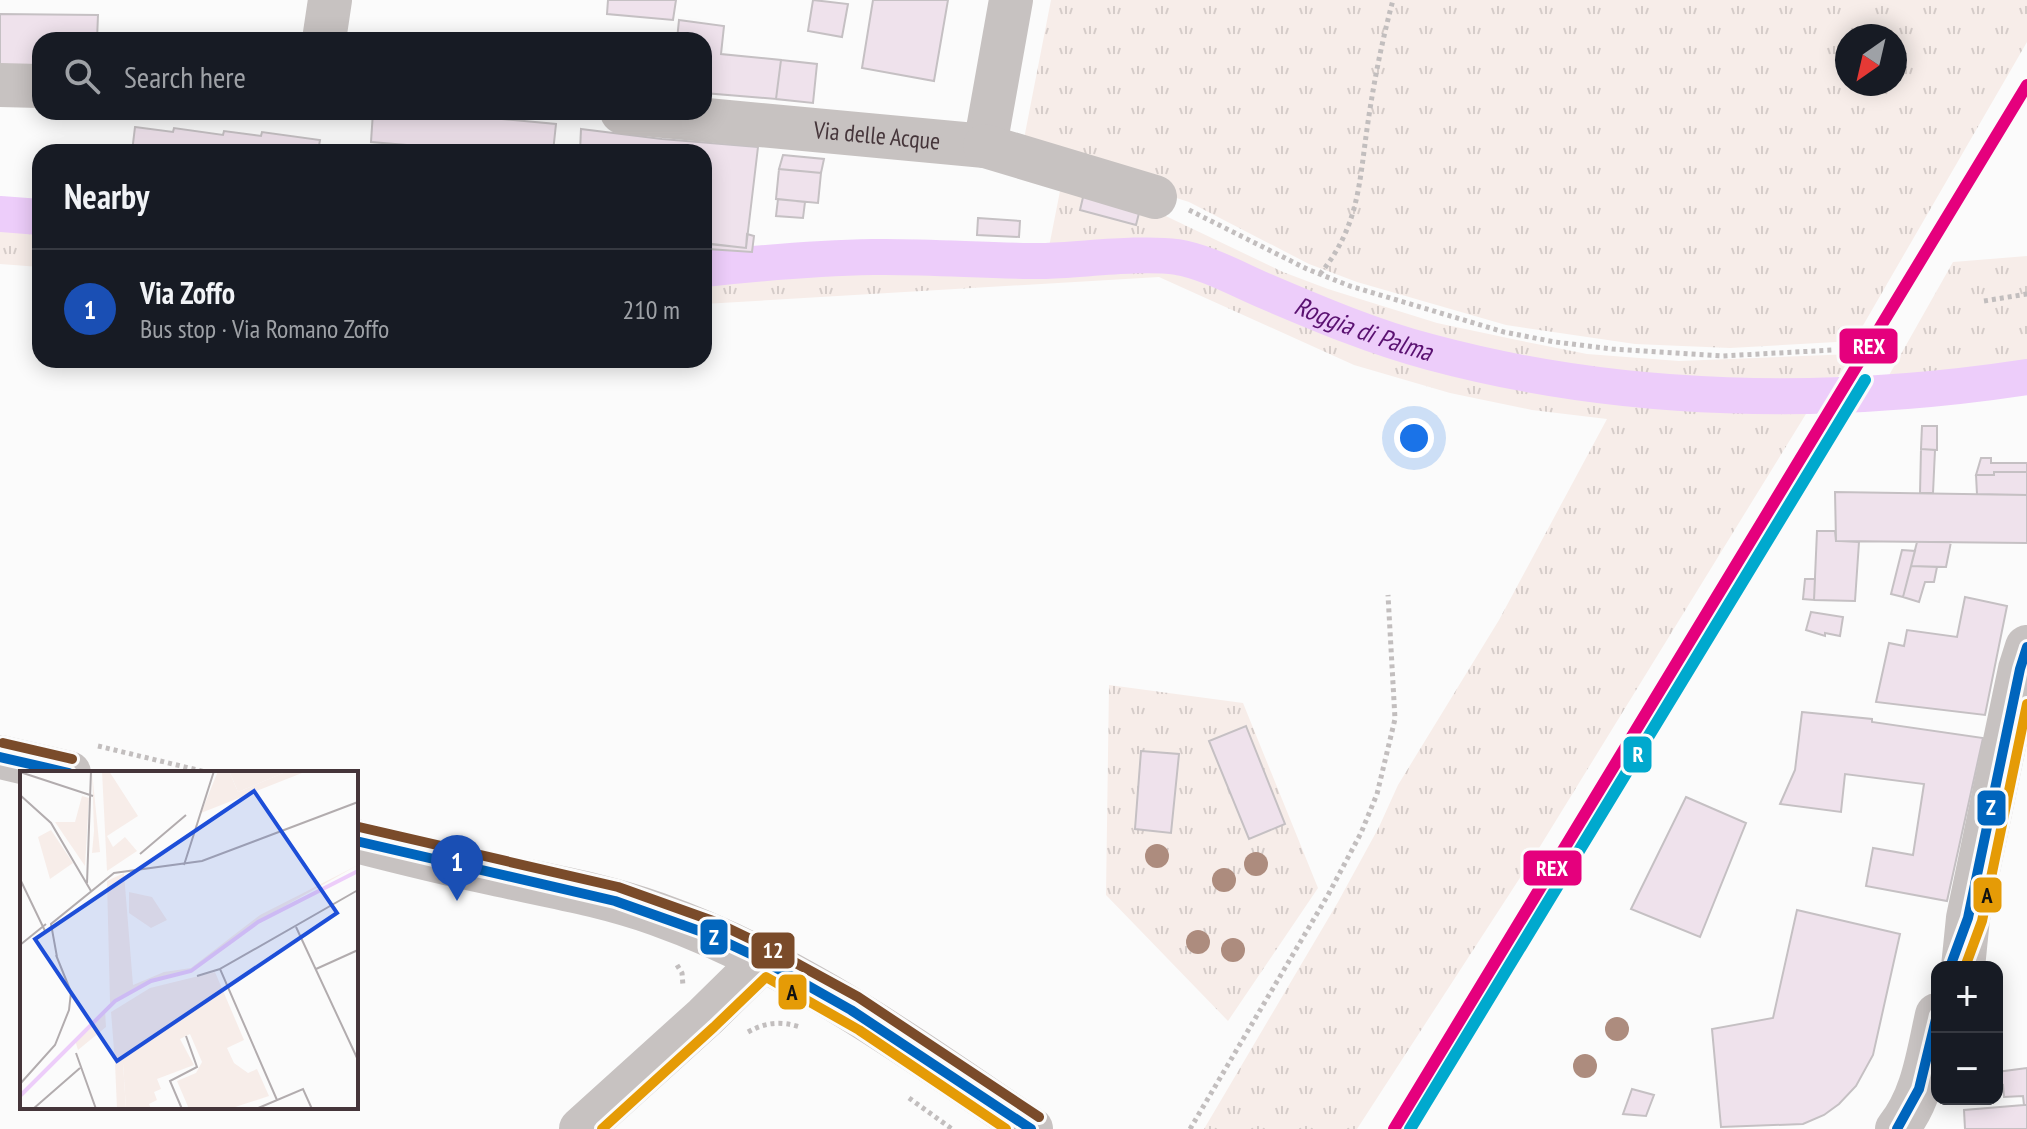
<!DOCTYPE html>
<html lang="en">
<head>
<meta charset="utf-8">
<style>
	body { margin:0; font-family:"PT Sans Narrow",sans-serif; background:#20242c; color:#f1f3f6 }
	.controls { position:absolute; right:24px; bottom:24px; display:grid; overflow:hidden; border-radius:16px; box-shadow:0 4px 20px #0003 }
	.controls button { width:72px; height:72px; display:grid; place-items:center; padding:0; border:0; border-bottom:2px solid #363941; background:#171b24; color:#f1f3f6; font:40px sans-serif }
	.compass { position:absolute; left:1835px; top:24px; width:72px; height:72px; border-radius:50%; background:#171b24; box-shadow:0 4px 20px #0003; rotate:214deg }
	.you { position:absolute; left:1414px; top:438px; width:28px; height:28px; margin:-20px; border:6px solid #fff; border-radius:50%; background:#1a73e8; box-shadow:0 0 0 12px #1a73e833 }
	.badge { display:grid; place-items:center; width:52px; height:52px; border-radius:50%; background:#0f766e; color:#fff; font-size:26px; font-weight:700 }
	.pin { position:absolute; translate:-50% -66px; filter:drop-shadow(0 2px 4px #0008) }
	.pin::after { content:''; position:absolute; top:42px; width:28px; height:24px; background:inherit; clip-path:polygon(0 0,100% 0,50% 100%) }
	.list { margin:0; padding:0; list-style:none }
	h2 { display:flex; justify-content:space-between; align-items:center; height:104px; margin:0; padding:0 32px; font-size:34px }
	h2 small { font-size:26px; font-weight:400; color:#9ea1a6 }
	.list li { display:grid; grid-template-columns:52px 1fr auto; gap:24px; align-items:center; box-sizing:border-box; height:120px; padding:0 32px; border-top:2px solid #363941 }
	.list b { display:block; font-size:30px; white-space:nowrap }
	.list p { margin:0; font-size:26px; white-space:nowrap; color:#9ea1a6 }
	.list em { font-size:26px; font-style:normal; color:#9ea1a6 }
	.icon { flex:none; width:44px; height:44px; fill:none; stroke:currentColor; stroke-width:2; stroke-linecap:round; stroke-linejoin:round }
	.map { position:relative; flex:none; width:2027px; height:1129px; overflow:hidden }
	.search { position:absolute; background:#171b24; box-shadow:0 4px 20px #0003; left:32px; top:32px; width:680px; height:88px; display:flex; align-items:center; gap:20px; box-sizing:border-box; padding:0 28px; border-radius:24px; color:#9ea1a6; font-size:30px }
	.panel { position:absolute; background:#171b24; box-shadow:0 4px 20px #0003; left:32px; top:144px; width:680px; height:224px; border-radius:24px }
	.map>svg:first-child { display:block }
	.grass { fill:url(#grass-tufts); fill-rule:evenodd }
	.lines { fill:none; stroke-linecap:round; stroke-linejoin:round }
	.canal { stroke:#edcdfa; stroke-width:36 }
	.building { fill:#efe2ec; stroke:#c5c0c3; stroke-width:2 }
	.path { stroke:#c2bebe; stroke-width:5; stroke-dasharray:4 4; stroke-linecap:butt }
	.minor { stroke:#c7c2c1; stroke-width:44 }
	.bus-1-casing { stroke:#fbfbfb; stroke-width:16 }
	.bus-2-casing { stroke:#fbfbfb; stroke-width:16 }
	.bus-3-casing { stroke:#fbfbfb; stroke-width:16 }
	.bus-1 { stroke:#0065bd; stroke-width:10 }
	.bus-2 { stroke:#e59b06; stroke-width:10 }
	.bus-3 { stroke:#7a4b2a; stroke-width:10 }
	.rail-1-casing { stroke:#fbfbfb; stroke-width:18 }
	.rail-2-casing { stroke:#fbfbfb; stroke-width:18 }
	.rail-1 { stroke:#e5007d; stroke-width:12 }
	.rail-2 { stroke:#00a9ce; stroke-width:12 }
	.tree { fill:#ad8c7e }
	.labels { text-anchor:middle; stroke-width:6; stroke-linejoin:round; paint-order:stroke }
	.street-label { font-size:24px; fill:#45353a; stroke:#fbfbfb }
	.water-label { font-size:26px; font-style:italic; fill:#5a1171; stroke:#fbfbfb }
	.inset-river { fill:none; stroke:#edcdfa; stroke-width:4 }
	.inset-road { fill:none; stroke:#b2acae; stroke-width:2 }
	.view { fill:#1d4ed8; fill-opacity:0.15; stroke:#1d4ed8; stroke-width:4 }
	.inset-edge { fill:none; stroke:#45353a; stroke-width:4 }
	.line-badge { stroke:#fbfbfb; stroke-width:3 }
	.badge-label { font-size:22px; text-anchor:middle; font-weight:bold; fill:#fff }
	.pale-badge-label { font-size:22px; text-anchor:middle; font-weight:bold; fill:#111 }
</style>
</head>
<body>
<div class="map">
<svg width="2027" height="1129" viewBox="0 0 2027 1129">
	<defs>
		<pattern id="grass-tufts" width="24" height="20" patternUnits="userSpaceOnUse" patternTransform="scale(2)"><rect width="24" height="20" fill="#f7ede9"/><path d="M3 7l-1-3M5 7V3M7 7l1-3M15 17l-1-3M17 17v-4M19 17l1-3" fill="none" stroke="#d5ccc9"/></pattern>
	</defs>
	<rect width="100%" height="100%" fill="#fbfbfb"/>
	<path class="grass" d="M1051,0H2027V42L1854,341L1730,348L1635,344L1506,325L1357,282L1309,264L1189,202L1022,149ZM1847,36H1895V84H1847Z
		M1061,186L1149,208L1283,272L1328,289L1437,323L1517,340L1587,354L1679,361L1853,354L1838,377L1784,382L1644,379L1538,364L1462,348L1393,329L1317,303L1208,256L1177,247L1048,252Z
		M0,223L40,227V267L0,264Z
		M2027,256V362L1888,377L1953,262Z
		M1169,264L1426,363L1593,394L1823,400L1818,407L1809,409L1536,853L1357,1129H1204L1338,902L1379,827L1398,785L1499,620L1607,419L1532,410L1450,393L1354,365L1159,277L704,304V276L763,272Z
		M1109,685L1243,703L1318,888L1228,1021L1106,895Z"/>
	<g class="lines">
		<g class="canal">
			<path d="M0,214L40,217"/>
			<path id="s1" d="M704,269C760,263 816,258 873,257C929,256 985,261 1042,261C1082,260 1139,252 1177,257C1207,262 1237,279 1265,291C1319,314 1373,337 1430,352C1623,404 1830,407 2027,377"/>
		</g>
	</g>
	<path class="building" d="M608,0H676L673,20L607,14Z
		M813,0L848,4L842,37L808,31Z
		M873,0H948L934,81L862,68Z
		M0,14L98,15L97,40H40V71H0Z
		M679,20L724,26L721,54L781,60L776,99L704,93V40H677Z
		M599,33L639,36V40H598Z
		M781,60L817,64L813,103L776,99Z
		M373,112H426L556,124L553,152H457L444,149V152H418V146L371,142Z
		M135,127L173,132L174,128L223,135L224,131L261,136L262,132L320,140L318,152H132Z
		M581,129L662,139L758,147L746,248L704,243L708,189H704V152H580Z
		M783,155L824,159L821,173L779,169Z
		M779,169L821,173L818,203L776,199Z
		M1084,193L1140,209L1136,225L1080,210Z
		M778,199L805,202L803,218L776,216Z
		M978,218L1020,221L1019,237L977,235Z
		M747,234L754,236L752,252L708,249V244L746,248Z
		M1922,426H1937V450L1921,449Z
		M1921,449L1935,450L1933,493H1920Z
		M1981,458H1991V463H2027V472H1994V475H1976Z
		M1994,472H2027V495L1977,494L1976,475H1994Z
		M1835,492L2027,495V543L1836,541Z
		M1817,531H1835L1836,541L1859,542L1855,601L1814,600Z
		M1917,542H1951L1946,567L1911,566Z
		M1902,550L1915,551L1903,597L1891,594Z
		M1911,566L1937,567L1934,582H1925L1919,602L1903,597Z
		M1805,579H1815L1814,600L1803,599Z
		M1965,597L2007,606L1985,715L1876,702L1889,643L1904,646L1907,630L1957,637Z
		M1811,612L1843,617L1840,636L1825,633V636L1806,630Z
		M1802,712L1872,719V722L1983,738L1947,901L1866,886L1873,848L1913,855L1924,784L1845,774L1841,812L1780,804L1795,770Z
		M1246,726L1285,824L1249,839L1209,741Z
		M1141,751L1179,754L1171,833L1135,829Z
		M1686,797L1746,823L1700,937L1631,909Z
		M1797,910L1900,934L1873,1055L1856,1086L1839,1104L1824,1115L1803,1124L1721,1127L1712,1029L1773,1018Z
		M2027,1068V1105H2024L2023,1096L2004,1097L2003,1085L1997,1086V1072Z
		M1632,1089L1654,1095L1646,1116L1623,1114Z
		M2024,1105H2027V1129H1965L1964,1110Z"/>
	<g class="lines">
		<path class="path" d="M1189,210L1307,269L1350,286L1504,332L1555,342L1612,349L1722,356L1833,350
			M1320,274C1360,225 1359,182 1368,122C1374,81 1382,41 1393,0
			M1984,301L2027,294
			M98,746L210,773
			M677,965L682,973L683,986
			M748,1032C766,1022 781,1021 800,1027
			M909,1098L952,1129
			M1190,1129L1328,895L1361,833L1377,794L1395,719L1388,595"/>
		<g class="minor">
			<path d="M324,40L330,0"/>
			<path d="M0,85L40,86"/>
			<path id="s2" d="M622,112L985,146L1011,0"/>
			<path d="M985,146L1155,197"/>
			<path d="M0,757L69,773"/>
			<path d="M356,841C399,852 443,863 486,872C544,885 601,894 657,914C795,963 911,1048 1031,1129"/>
			<path d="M1963,967L1968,918L2020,669L2027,647"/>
			<path d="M581,1129L705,1017L763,960"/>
			<path d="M1897,1129C1923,1097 1928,1054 1937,1015"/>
		</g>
		<defs>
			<path id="bus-1" d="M0,757L69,773
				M356,841L615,901L708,934L757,957L851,1010L1031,1129
				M1950,967L1968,918L2020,669L2027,647
				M1897,1129L1919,1089L1937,1015"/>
			<path id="bus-2" d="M1965,967L1982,921L2027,704
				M602,1129L714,1027L766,977L859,1030L1006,1129"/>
			<path id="bus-3" d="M3,743L72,759
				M359,827L618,887L713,921L763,945L858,997L1039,1117"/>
		</defs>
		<use href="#bus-1" class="bus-1-casing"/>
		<use href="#bus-2" class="bus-2-casing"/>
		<use href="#bus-3" class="bus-3-casing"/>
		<use href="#bus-1" class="bus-1"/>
		<use href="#bus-2" class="bus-2"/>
		<use href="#bus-3" class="bus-3"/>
		<defs>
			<path id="rail-1" d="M1394,1129L2027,85"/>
			<path id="rail-2" d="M1410,1129L1865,380"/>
		</defs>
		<use href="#rail-1" class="rail-1-casing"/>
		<use href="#rail-2" class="rail-2-casing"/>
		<use href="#rail-1" class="rail-1"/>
		<use href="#rail-2" class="rail-2"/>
	</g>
	<g class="tree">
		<circle cx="1157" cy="856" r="12"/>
		<circle cx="1256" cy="864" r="12"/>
		<circle cx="1224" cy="880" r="12"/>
		<circle cx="1198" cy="942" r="12"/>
		<circle cx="1233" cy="950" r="12"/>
		<circle cx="1617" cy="1029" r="12"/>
		<circle cx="1585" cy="1066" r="12"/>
	</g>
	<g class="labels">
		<g class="street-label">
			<text dy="8" stroke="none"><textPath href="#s2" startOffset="256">Via delle Acque</textPath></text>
		</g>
		<g class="water-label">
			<text dy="9" stroke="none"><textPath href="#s1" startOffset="674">Roggia di Palma</textPath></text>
		</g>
	</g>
	<g transform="translate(20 771)">
		<rect width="338" height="338" fill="#fbfbfb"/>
		<path d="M72,0L80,81L72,82L74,60ZM82,0H89L118,45L87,65L93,76L105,66L117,80L87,100ZM198,0H209L218,21L268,0H287L181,42ZM62,25L69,27L65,95L35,51H55ZM31,59L53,92L30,108L18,66ZM338,94L238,150L171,199L136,207L90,232L87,110L104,102L113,214L144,201L171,197L240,144ZM109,121L132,126L147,149L131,157L109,142ZM195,201L224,269L207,277L214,292L228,302L237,298L249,325L209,338H169L157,310L176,302L182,291L170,263L160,268L174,294L137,308L141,318L134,321L137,329L129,333L131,338H106L103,292H95L91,241L130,217ZM85,239L86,256L58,279L55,269Z" fill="#f7ede9"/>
		<path d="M95,292H103L106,338H97Z" fill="#f7ede9"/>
		<path d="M209,0H268L218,21Z" fill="#f7ede9"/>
		<path class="inset-river" d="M0,325L95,230L131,210L171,200L238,151L338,100"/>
		<path class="inset-road" d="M0,1L73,25M0,24L31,52L71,120M120,83L166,44M164,94L194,0M0,108L26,162M67,112L71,0M276,156L338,289M0,174L26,153M37,186L31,153L94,102L182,90L338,31M296,198L338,179M177,205L200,198M56,282L76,338M0,313L35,274L49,239L51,221L36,184M257,329L200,198L338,119M13,338L60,297M162,338L150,310L177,296L166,265M236,338L283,318L292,338"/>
		<path class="view" d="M234,20L317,142L97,290L15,168Z"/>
		<rect width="338" height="338" class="inset-edge"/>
	</g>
	<g class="line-badge">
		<rect x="1838" y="327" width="61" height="38" rx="8" fill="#e5007d"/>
		<rect x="1622" y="735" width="31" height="39" rx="8" fill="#00a9ce"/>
		<rect x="1976" y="789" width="31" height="38" rx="8" fill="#0065bd"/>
		<rect x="1522" y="849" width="61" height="38" rx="8" fill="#e5007d"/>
		<rect x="1972" y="876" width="31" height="38" rx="8" fill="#e59b06"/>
		<rect x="699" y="918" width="30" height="38" rx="8" fill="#0065bd"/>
		<rect x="750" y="931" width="46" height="39" rx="8" fill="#7a4b2a"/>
		<rect x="777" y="973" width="31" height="38" rx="8" fill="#e59b06"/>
	</g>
	<g class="badge-label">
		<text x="1869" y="354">REX</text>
		<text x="1638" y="762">R</text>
		<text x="1991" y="815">Z</text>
		<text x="1552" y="876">REX</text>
		<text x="714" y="945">Z</text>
		<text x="773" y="958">12</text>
	</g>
	<g class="pale-badge-label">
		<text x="1987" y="903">A</text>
		<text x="792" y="1000">A</text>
	</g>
</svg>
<div class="controls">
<button>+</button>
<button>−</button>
</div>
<svg class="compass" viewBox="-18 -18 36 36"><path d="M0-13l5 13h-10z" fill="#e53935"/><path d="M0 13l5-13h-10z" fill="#9ea1a6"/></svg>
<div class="you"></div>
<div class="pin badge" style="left:457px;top:901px;background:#1a4fb4">1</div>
<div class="search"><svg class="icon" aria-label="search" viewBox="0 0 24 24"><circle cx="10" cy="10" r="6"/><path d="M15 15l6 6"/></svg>Search here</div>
<section class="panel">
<h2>Nearby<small></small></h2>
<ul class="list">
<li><span class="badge" style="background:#1a4fb4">1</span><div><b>Via Zoffo</b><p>Bus stop · Via Romano Zoffo</p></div><em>210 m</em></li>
</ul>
</section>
</div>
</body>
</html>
